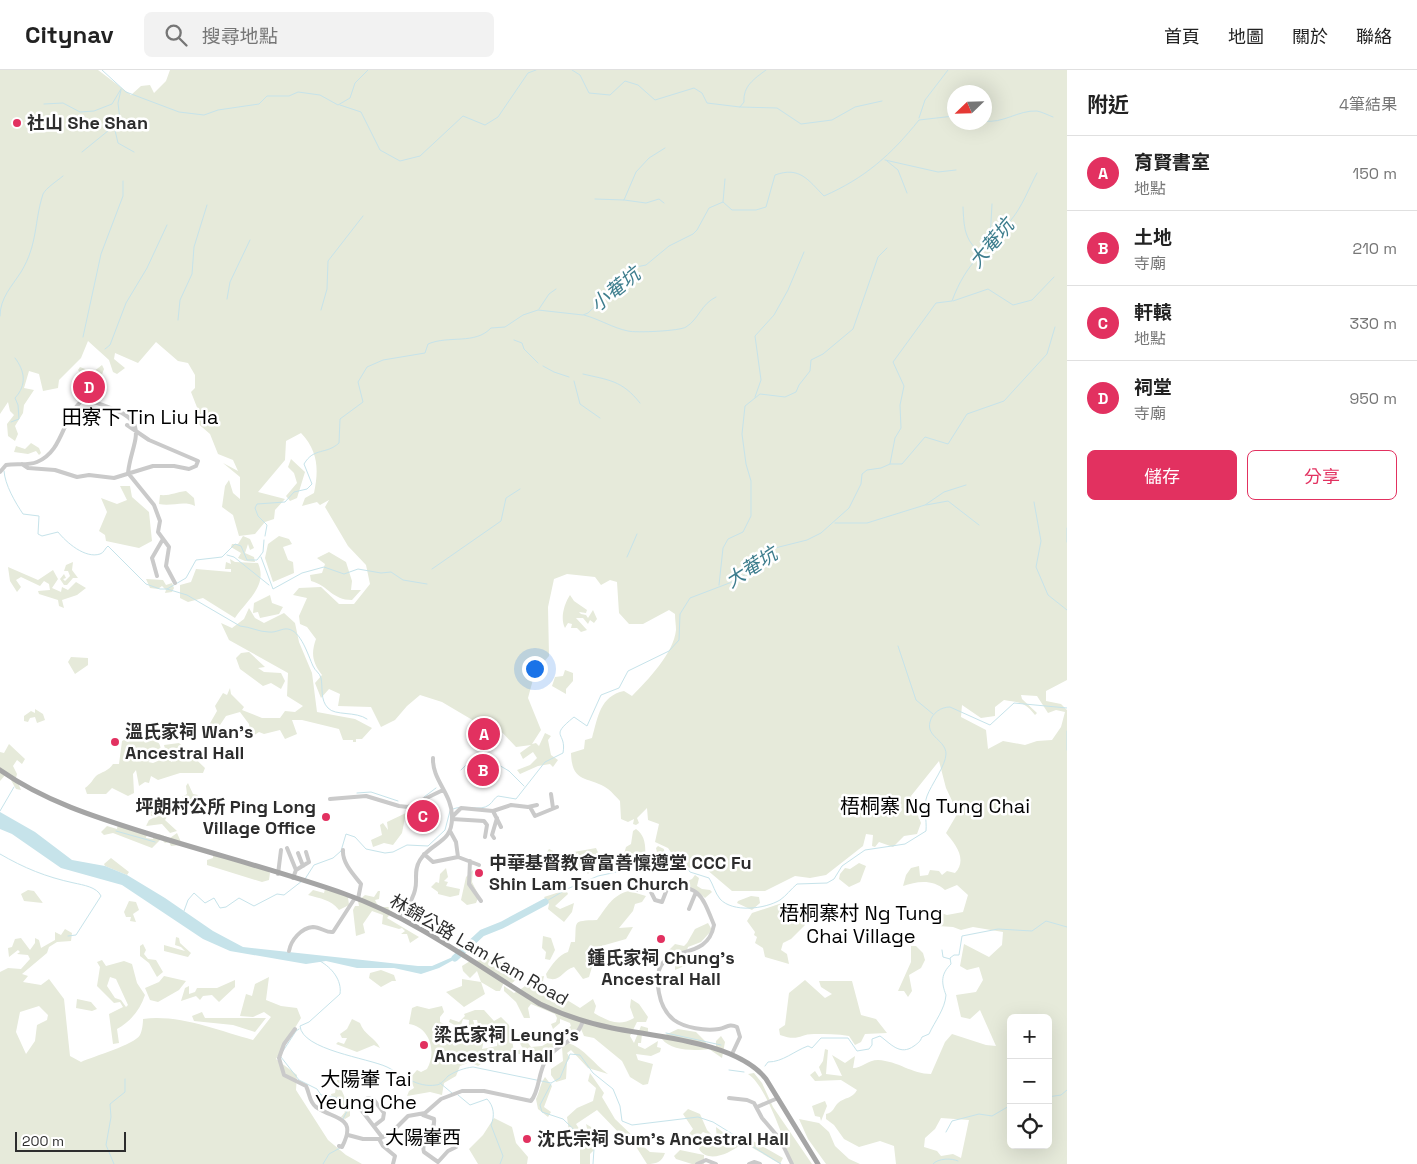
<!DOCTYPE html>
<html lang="zh-TW">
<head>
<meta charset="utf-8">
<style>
	body { margin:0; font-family:"Space Grotesk","Noto Sans TC",sans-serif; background:#f2f2f2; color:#222 }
	.controls { position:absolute; right:15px; bottom:15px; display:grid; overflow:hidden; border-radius:8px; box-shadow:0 5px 20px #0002 }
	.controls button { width:45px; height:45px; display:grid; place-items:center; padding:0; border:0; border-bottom:1px solid #e0e0e0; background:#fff; color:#222; font:25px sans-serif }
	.compass { position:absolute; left:947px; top:15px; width:45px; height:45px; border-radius:50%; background:#fff; box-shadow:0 5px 20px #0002; rotate:247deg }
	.scale { position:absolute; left:15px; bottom:12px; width:111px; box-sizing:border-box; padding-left:5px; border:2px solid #2d2d2d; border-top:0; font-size:14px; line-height:18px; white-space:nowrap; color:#2d2d2d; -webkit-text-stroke:4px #fff; paint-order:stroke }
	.you { position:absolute; left:534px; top:598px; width:18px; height:18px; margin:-12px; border:4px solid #fff; border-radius:50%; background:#1a73e8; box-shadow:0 0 0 8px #1a73e833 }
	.badge { display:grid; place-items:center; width:32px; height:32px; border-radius:50%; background:#e23160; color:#fff; font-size:16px; font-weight:700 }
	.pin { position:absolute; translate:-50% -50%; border:2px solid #fff; box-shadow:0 1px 5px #0006 }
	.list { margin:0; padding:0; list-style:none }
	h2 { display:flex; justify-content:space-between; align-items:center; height:65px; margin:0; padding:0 20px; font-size:21px }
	h2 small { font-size:16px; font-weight:400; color:#767676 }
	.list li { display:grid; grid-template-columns:32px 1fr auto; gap:15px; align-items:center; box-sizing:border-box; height:75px; padding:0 20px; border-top:1px solid #e0e0e0 }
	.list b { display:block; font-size:19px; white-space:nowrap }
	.list p { margin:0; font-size:16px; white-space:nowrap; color:#767676 }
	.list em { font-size:16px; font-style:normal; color:#767676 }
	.actions { display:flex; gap:10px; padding:15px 20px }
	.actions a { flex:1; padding:11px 0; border:1px solid #e23160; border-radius:8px; text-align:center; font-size:18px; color:#e23160 }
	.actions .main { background:#e23160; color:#fff }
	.icon { flex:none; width:28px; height:28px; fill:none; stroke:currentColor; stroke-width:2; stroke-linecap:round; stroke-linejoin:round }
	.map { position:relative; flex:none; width:1067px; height:1094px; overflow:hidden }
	header { display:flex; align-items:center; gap:30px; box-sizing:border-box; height:70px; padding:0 25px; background:#fff; border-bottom:1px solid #e0e0e0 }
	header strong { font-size:24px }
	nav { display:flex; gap:28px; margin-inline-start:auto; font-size:18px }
	.search { width:350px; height:45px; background:#f2f2f2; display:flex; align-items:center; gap:12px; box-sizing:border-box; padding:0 18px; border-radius:8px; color:#767676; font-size:19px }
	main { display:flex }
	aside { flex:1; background:#fff }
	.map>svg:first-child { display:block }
	.green { fill:#e6eada; fill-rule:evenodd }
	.water { fill:#c6e3ea }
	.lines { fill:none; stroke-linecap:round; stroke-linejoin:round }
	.stream { stroke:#c6e3ea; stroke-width:1 }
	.river { stroke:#c6e3ea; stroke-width:7 }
	.minor { stroke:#cacaca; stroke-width:4 }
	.major { stroke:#a5a5a5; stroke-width:5 }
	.poi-dot { fill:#e23160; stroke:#fff; stroke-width:2 }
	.labels { text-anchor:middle; stroke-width:5; stroke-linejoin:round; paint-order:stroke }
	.poi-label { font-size:18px; font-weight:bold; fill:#2d2d2d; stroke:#fff; text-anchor:start }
	.street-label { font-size:18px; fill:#2d2d2d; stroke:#fff }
	.water-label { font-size:19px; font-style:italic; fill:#3d7d8d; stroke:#fff }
	.neighbourhood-label { font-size:19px; fill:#000; stroke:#fff }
	.quarter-label { font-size:20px; fill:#000; stroke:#fff }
</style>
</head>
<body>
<header>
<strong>Citynav</strong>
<div class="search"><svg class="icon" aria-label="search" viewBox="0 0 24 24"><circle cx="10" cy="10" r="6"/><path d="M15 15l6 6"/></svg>搜尋地點</div>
<nav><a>首頁</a><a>地圖</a><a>關於</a><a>聯絡</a></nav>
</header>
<main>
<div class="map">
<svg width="1067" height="1094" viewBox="0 0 1067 1094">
	<rect width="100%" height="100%" fill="#fff"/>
	<path class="green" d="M0,0H98L131,25L141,16L150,15L154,23L166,11L170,0H1067V610L1046,621V631L1061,634L1067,640V1094H896L894,1076L880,1071L859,1077L844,1069L834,1055L826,1049V1044C834,1042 833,1038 838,1033C845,1027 852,1029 857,1020L841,1010L815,1011L810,1005L815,1001L819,1007L822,1005L819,997L823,991L825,979L828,980L826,1004L842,1006L832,985L845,993L855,986L853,998C862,998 868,990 878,990C898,991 912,1004 931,1004L945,972L952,964L986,975L996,976L980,940L970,949L961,947L956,925L976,922L983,910L979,897L967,900L960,896L964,874L989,887L1002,875L1003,862L973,857L961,860L953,857L938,856L933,853L938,842L947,845L963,842L968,825L957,815L945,820C933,809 917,811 903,816L906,805L911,798L919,796L920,806L928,805L930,800L939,801L942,805L947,801L955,803C968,789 955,774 946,763L956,746L954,735L946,718L939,691L911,726L921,753L917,764L904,766L893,777L879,772L875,777L872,776L873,765L866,764L863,776L826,805L810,808L795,806L765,821H732L706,799L681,797L668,778L655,772L659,754L648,750L647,738L637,748L639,753L636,755L633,754L634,749L628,752L621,749L620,731C616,727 612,722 608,719C588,705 572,715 571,683L584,679L585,670L592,668C598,647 600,626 624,621L632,626C647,611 674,583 676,560C676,555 675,550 675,544L669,540L643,554H629L619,543L617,512L610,510L601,515L595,507L567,504L554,509L548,537L549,586L535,602L528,628L541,660L532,674L536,673L539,676L545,663L551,666L548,670L551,685L558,690L553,697L550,694L538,696L520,704L517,700L530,695L537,688L533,682L523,689L520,683L531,675L516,677L497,657L486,658L442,632L420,625L407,636L395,650L381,657L371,637L338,636L340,624L329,619L321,628L315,613L322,605C312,592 311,583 316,569L307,557L300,554L299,546L307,528L293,525L299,518L321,517L339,534H354L370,514L366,495L348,476L325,437L329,430L320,435L317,432L302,436L305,428L314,423C319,399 318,381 301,363L286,371L285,390L258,422L285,429L275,440L274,449L265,452L255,464L239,466L233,445L222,437L225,416L229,410L233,423L240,429V407L223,393L238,401L233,390L218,384L210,364L195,351L200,345L191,322L195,318V305L188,293L178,291L156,272L138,293L115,283L114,289L125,298L117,304L113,302L109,290L88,271L81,288L59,310L58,318L43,321L39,304L29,301L24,318L34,320L24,335L23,343L15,356L18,364L15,371L8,366L7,354L14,345L10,341L8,332L0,344ZM954,22H984V52H954ZM1021,625L1037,626L1048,643L1056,640L1065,642L1061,657L1052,670L1037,671L1025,675L1003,671L988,679L986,660L961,647L962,635L981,648L995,646V637L1004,630C1020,633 1024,631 1035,645L1037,643L1022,629ZM1011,948H1048V1075H1011ZM941,1048L969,1050L961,1088L953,1084L941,1086L937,1081L924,1077L925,1068L935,1059Z
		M102,295L104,299L100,310L81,304L78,300L80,297L93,302Z
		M31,373L39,378L41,383L39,385L36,381L28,384L14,382L16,376L25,379Z
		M291,389L305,402L297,428L290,431L286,426L297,413L294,403L288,397Z
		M120,416H130L132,427L149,442L152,471L139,478L106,471L105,465L99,461L107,442L101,428L117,434L127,430Z
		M186,421L194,428L195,436C183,430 172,437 159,434L160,425C170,426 176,422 186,421Z
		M243,466L250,469L254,478L250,480L248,474L245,483L254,487L255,492L245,491L238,488L241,483L231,477L232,474H238Z
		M279,466L289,469L292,474L283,477L288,490L293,492L294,503L273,512L265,488L268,474Z
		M329,482L346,492L352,511L351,520H361L352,530C332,530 329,516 311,511L310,505L322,503L325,494L317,488Z
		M230,489L235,492L258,493C268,516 247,530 235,548L203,528L188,532L180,528V515L191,512L196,499L231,502V499H225L226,492L231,494Z
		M73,492L72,500L78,508H73L67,515H64L60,509L64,504L66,508L63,509L65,511L70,506L68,501H64L66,495Z
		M8,497L38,510L53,500L58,509L52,518L61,522L62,517L68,520L76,512L86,518L77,525L62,530L64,538L59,536L58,530L39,524L38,521L50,520L49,514L44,511L40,516L21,507L16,510L21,517L17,522L10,511Z
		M146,509L163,510L166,515L172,513L174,518L172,522L165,523L166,520L162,516L158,519L150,518Z
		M270,525L272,533L283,537L279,544L260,548L258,542L253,543L254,533Z
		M570,525L574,531L587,540L586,543L579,542L581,544L586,545L588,548L593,540L597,549L594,553L590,550L588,554L583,548H576L587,560L581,562L577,558H571L572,554L568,553L565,558C560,549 564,534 570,525Z
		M249,538L255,548L264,553L284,543L295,553L299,572L312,603L317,642L355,649L372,658L362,669H356V672H353V670H343L339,659L302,650H292L297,664L285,669L280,660L264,664L259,662L251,667L249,654L240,642L226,646L220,655H209L217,641L215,636L223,623L227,625L230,618L231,624L244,637L242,640L262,648H280L285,641L295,642L303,636L287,626L288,603L229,570L221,553L232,558L244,549Z
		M249,582L265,597L258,598L264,602L281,603L285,611L281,619L271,613L263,616L240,599L236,588L241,583Z
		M71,587L88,588V595L75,604L68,592Z
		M565,600L573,603V611L566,619V624L552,616L555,607L563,606Z
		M35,639L43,644L45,650L37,653L35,647L30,648L28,652L24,651V646L31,641L35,643Z
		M133,657C136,660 139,664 143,666C154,674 161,666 161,684L148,692L153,693L165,688L172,692L173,688L167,687L164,675L179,673L205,698L203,703H180L158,710L151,706L149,713L145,712L139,716L136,700L133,704L134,723L128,726L112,718L106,724H87L85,718C91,714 93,709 96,706C101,702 109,701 113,694H119L122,671L126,669L127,660Z
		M9,674L25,689L22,694L17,690L13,696L17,704L16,708L21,720L16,719L7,703L0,711V682L4,683Z
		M489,692L491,698L488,700L496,697L499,701L479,713L473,701H469V698Z
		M188,713L193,724L198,725L193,743H188L191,739V731L182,727L187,724L186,716Z
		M175,729V739L170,742L165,750L177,761L170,763L162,754L146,756L149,750L155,747L144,743L149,738L160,746L161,742L166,740L169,731Z
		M406,743L402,763L393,775L384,773L373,777L371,770L382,765L380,755L383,753L388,760L387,752Z
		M118,753L137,758L147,764L146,768L153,769V767L159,764L170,768L177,763L181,772L180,775L171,776L169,772L165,773L161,769L152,778L113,763L104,765L101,762L107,756L117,759Z
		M636,759C645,765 646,776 645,787L639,790L628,789L624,784L626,777L631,774L633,761Z
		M658,776L664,779L666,800L659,797L655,791L658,787L656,778Z
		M596,778L602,791L596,793L588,804L583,798H580L577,791L588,792L589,786L583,784L579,786L578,783L575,785L574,782Z
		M549,779L553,781L555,790L565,791L571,785L573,791L564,795L559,793L553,797L550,788H546L544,786Z
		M213,785L263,797L270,803L269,810L262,812L207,795V790L213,788Z
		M111,788L129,802L127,805L105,796L104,794Z
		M859,793L866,796L860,812L849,817L839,809L840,804L845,798L850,799Z
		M446,798L448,807L444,811L448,812L446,816L460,819L459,825L450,827L438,824V822L431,817L436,812L439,813L440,804Z
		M473,800L472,812L479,826L476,833L467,835L461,830L466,807Z
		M695,805L699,808L697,816L702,819L710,820L712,822L705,828L697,821L685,818L683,813L692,809Z
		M325,819L348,827L349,835L339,840C330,829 321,829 308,825L313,820L324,823Z
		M28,820L34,821L43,833L24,831L21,824Z
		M566,820L568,824L555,836L560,839L574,833L572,842L564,852L548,839L549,834L544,827Z
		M378,821H380L379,829L375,830L377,834L381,837H391L392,842L387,848L419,867L410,873L407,864H401L405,861L402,858L399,859L382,854L383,845L372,841L363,854L365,863L356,866L353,840L355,836H359L358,831L365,825L374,827Z
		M629,821L646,826L642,832L635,834L633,841L619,858L633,857L626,869L598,877L589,907L583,909L574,897C562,900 561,913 547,908L546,904C551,896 559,884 568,882L571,872H575C577,851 571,851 597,850C607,837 612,825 629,821Z
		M751,826L759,827L760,833L752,840L737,833L738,831Z
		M129,831L136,832L139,840L133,844L136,852L130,851L131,847H126L124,842Z
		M785,832L786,841C795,844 801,846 805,855L791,869L783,873L781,880L787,884L789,894L765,887L763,878L755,873L757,867L754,865L755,862L747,851L752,843Z
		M708,853L712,860L701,872L688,877L685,887L689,888L682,897L675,900V891H668L666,883L675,874L684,876L687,873L695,859Z
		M65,859L72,863L71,871L57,872L49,877L47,883L22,904L28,906L23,912L41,915L49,909L64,929L70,986L81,992C94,986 134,975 140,965C142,961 143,954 143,949C179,944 219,961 253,970L271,947L264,942L253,947L240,946L246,924L252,926L255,914L269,907L266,930L281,936L297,938L301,948L276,989L297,1005L296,1020L328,1070L346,1085L362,1094H0V902L8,898L21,899L30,889L28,885L17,884L20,882L18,880L9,887L8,878L12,877L15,869L21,868L30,880L35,873V868L39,870L41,878L55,870V862L61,865ZM39,936L48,945L47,950L37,955L35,971L26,984L16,962L20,942Z
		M543,866L551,868L555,880L550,890L545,889L546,882L542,878Z
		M176,867L179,868L180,873L191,883L188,887L164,881V875L185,881L181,877L175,875Z
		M143,874L146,880L144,884L148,889L156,890L163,902L157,907L149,893L140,886V876Z
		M911,876H916L923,883L925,890L921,898L909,905L912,921L908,927L904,921H898L911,892Z
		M487,886L493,895L499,891L504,895L500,898L517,909L512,913L505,910L500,921H496L481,912L485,924L464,937L446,922L462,916V909L481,912L477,901L470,908L463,901L462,896L470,891L484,890Z
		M102,890L106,896L124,891L132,894L137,913L145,925C140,940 131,951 117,959L119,973L113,974L109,944L123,937L120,932L114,933L97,916L100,897L97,892ZM110,907L116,909L128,935L126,937L121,930L115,928L107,916Z
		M381,900L394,905L396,911H392L381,917L369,908L370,903Z
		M164,906L186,911L179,920L158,932L150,930L145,918L159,912Z
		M544,906L543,911L537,921L539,924L548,922L552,926L559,925L580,938L593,929L596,936L594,943C608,951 619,957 634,948L630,937L631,929L639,934L648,947L646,952H637L630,966L634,973L641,956L648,958V963L642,964L641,973H638V976L645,979L658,971L657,977L661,978L660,982L651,986L636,984L638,990L653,994L648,1014L643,1015L630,1007L622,991L594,968L584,966L581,959L570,966L564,961L571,956L570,953L560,949V953L553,959L551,954L556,952L557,948L555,944L531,934L528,938L530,948H524L516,932L504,921V916L514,923C526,918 530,908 544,906Z
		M235,910V917L219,932L212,925L203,926L200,930L196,926L181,931L185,918L189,916V924L195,922L197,918H217Z
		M805,910L825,928L832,924L821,917L819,911H852L861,945L876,949L887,963L865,964L861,972L855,975L849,966C838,964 825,964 814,964C799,964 799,972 780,965L779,959L785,955L789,923Z
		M77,929L91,932L97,939L92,941L76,938Z
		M417,936L429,939L442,936L444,942L440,947V952C456,960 465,970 484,970L482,979L497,976L498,966L488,958L479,959L477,950H473L477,963H468L469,950L463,949L460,958L449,952L450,949L459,952L465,946L464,944L475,940H484L494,951L501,947L509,955L514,981L523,979L517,968L520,962L531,977L542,976L556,968L559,972C553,977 546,988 538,989C531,990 525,984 519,984C506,983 488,989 478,996L470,992L460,996L456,1006L444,1013L442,1025L430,1022L407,1026L409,1021L414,1018L410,1008L417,1000L421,1002L427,999C437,982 430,957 409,954L412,938Z
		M202,942L205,948H266L255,962L233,955L194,951L192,946Z
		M352,949L360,953C364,965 375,967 380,978L374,975L357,982L336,974L338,972L344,974L347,968H342L340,964L347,959Z
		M678,959L696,962L706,972L705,977L716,978V971L721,966L725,972L722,988L709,979C695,981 671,981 662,969L663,966Z
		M568,973C584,978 594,994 608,1004L588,998L571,980L567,983L570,988L567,992L566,1009L556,1012L551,1005V999L563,991L562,977Z
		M590,1003L604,1023L602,1027L615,1049L643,1076L650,1082L665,1083C662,1092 656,1094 647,1094L635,1075L627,1072V1069L623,1067L597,1040L576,1054L585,1068L589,1067L586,1054L591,1057L596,1078L590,1084V1094H580V1073L569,1062L567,1047L577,1038L593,1031L596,1018L588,1011Z
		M754,1003L762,1013L773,1037L812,1094H792C785,1072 766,1015 748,1004Z
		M545,1007L552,1016L544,1037L551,1042L548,1047L538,1039L536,1029C540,1021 540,1014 545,1007Z
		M337,1010L347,1011L342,1021L350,1040V1046L345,1049L341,1047L345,1042L340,1036L342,1032L338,1030L333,1032L331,1024L335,1023Z
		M825,1031L827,1036L821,1051L820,1047L815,1046L812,1036Z
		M688,1039L700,1044L707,1060L713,1066L703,1062L694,1071L689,1064L693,1059L683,1044Z
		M494,1048L512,1057L516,1073L528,1087L527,1094H478L469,1079L483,1065Z
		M799,1049L819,1053L829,1062L835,1076L849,1089L860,1094H826L808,1069Z
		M716,1057L740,1075C730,1083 708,1094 699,1079L702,1072L711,1074L717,1072Z
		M753,1071L783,1088L780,1094L751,1077Z
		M680,1080L704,1085V1094H692L676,1089L674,1086Z"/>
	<path class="water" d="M0,742L35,762L72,790L105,796L127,805L165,828L213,861L243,877L418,896H432L455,886L459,887L439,898L421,904L394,898H357L326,891L306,894L230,881L203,869L122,815L61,798L12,764L0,759Z"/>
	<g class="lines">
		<path class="stream" d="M102,0L126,22L179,42L204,45L218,40L259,34L267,26H289L298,22L320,25L338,35L350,28L355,13L368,0
			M572,0L580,5L589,23L610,25L625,11L638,15L655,30L694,18L702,23L707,33L740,37L744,32C743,16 754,9 766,0
			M121,20L118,33L120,50L114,56L118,73L134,82
			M44,34L63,33L80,42L94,41L112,34L121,19
			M340,35L361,42L380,80L400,91L420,86L463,46L485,55L498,47L528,3L536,0
			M740,37L777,38L801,54L832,50L855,37L882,31
			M919,48L925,30L948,0
			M984,51C1003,54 1018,40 1037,41C1042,42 1048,45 1053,47
			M82,82L114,56
			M885,90L938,102L956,100
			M887,91L898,100L907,123
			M595,129L624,130L636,102L649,88L665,78
			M624,130L646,133L659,129L664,133
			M723,132L725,109
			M963,137C964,157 964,169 980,183
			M990,171L992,134
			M227,229L230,212L250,170
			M953,231L988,219L1013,235L1032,230L1054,207
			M539,239L549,224L556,219
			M321,240L327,219L328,191L363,146
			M584,245C599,249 613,258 628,261C636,263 680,261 686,257C699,249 701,234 716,227
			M0,246C0,228 12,216 21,202C38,174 34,152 43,124C46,118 57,111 63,106
			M178,250L180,230L192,204L194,177L207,135
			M83,267L101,184L123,126V111
			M514,270L522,273L524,279L538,293
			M105,279L110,275L126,233L147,198L167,155
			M543,296L554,302L569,307
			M583,304C608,310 622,310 640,333
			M574,311L580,334L600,348
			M755,327L761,310L755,266L774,245L788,220L804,182
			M11,352L19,349L18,335L15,328C27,315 25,301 15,288
			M890,394L895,368L901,358L900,335L904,316L893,292L936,233L952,231C966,192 987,180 1011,150C1022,137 1029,118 1037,103
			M4,401C5,415 15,432 23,444L39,446L38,464L42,466L58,462C66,472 85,489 100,484C104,483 105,478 108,476L146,514L160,519H167L186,508L196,490L222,487L235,474L241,476L247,490H257L263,482L264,470
			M1034,432L1041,471L1036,497L1048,525L1067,540
			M926,435L948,431L979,455
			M835,453H867L925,435L944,422L966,415
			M1067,458V472
			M265,466L267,455L258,446L255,438L257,434L285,432L294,422L307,419L312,414L304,394C314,377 326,385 339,373L340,349L363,332L358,312L367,297L383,290L425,283L428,274C449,265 475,275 491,258L505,257L523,245L538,240L583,245L588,243L636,197L646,195L669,176L693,164L697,160L709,138L723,132L732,140H756L766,137L775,105C800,96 808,110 824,126C865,108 891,85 919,50L954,46
			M227,485L234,487L269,515
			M261,487L273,519L302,503L324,497L344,504L358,499L381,503L391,502L403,510L427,514
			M627,487L637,464
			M432,499L501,451L506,428L520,419
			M719,515L723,478L728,469L743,462L751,446V411L746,394L742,364L745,336L760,324L785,327L796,322L799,315L810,301L811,290L823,284L853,259L878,187L887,178
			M167,519L187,525L240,556C251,557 259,562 269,562C276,563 282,558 288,559C301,561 308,585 313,596C315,601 320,603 321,608C323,618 320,630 328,638C335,646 356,641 367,649
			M898,576L916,630L933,644
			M1067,661V680
			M461,700L466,695L471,697L492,691L509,701L524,716
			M357,723L371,722L398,731
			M424,727L436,718
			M453,739C464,734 480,742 489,735C493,732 494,728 498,726L516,729L545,692L563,683C567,661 548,668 574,647L587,656L601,625L619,618L628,601L669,581L679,570L680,544L690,528L732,512L746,504L759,487L775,478L807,470L821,463L849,438L861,414L862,404L867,400L881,398L890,394H902L925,367L948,374L967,344L1004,331L1047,284L1055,257
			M0,741L14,717
			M116,761L155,772
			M0,784C24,798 46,807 74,813C83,815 97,817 101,826L76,865L68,866
			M305,809L314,795L333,788L341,781L346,764L355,767L366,779L385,783L393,782L407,775L428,776L445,760L450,741
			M545,832L567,819L598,806L626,800L662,783L677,785L690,802L709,808C713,814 715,823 720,829C733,843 765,839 780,830C786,826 791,819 797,814L827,813L834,809L842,796L865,780L905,774L926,761C927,750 923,736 927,726C931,715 946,695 946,684C946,670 926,667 930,652C932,643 941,637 950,637L990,655L1014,633L1067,638
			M184,841L188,830L194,823L205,833L214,828L220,838L226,837L239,828L254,836L277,824L284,825L302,811
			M942,880L943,887L950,889
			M320,891C332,898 342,910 340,924L309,952L300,956C302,980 368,988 387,997C403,1005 417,1018 436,1015C441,1015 445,1009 448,1006C456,1001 464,998 473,997L551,1013L560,1008L570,984L580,985L593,1003L613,1019L620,1036L622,1051L632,1055L698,1047L713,1052L781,1094
			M666,963L721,975
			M283,981L296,961L299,959
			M281,987L299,1010L317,1019L321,1025C332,1027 343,1026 349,1037L343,1049
			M765,996L768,992C783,992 794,981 808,976L812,978L821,968H848L857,981L869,979L872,975V969L880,966C891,974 900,986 914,976C918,973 920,972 922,967L929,964C935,951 945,939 946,925C941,912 941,904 951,894L950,888L954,885H959L962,866L998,859L1032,861L1046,851L1067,857
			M729,1000L744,1002
			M440,1013L452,1023
			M551,1014L540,1035L542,1042L563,1049L594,1079L593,1094
			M458,1025L470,1035L487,1029C494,1036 495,1046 491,1055L503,1086L500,1094
			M1048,1027L1061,1025L1067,1020
			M946,1062L952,1051L979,1044L992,1046L1011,1035
			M114,1094L106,1075L111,1047L110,1034L125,1022V1009
			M323,1094L329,1084L340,1078
			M933,1094C938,1088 952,1088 958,1091"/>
		<path class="river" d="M455,888L482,863L502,855L545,832"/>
		<path class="minor" d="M87,330L93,318
			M22,394L28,398L55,400L77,407L89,405L114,408L153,396H174L189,399L196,396L198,391L149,370L127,355
			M0,402L6,395C16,393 28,396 37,392C64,381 62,346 83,330C94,331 103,335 113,339C151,353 131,373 128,403
			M128,403L154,435L160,451L158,462L169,477L166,496L175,513
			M157,506L152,488L163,469
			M551,724L553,738
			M330,729L366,726L399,736L408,737L443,720
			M530,737L535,746L557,737
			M493,741L501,757
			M452,747L461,738L493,741L511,735L528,737L537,735
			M452,749L484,751L487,755L485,767
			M450,761L456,772L458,787
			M494,768L492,765L497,748
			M287,778L296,800
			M343,780C342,793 354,805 361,814L358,829
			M298,783L303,796
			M424,784L433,792L458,787L479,795
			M470,791L469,814L481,831
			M278,804L281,780
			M293,808L296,800L309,792L306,782
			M631,820H650L655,830L662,832L667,819C699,812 703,828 714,855C706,899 648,865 659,923C661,934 665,943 674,950C685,958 705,961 719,959C726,958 729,953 737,957L740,967L732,984
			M689,839L696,822
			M401,848C405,840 413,830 415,820C418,810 413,801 420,790C432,771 453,774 452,746C452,724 432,710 433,688
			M289,881C291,870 301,858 313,857C321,857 326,863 333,862L355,828
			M295,959L284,974L279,988L284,1005L306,1016C310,1024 309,1032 316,1037C335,1050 358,1046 342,1077L339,1076
			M729,1028L747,1030L754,1033L762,1048L780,1069L792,1094
			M757,1037L778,1028
			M423,1045L434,1049C436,1062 420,1070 424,1082L438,1092L448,1081L456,1077
			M374,1056L383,1049L384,1043L374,1030L368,1028L361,1033L359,1037L382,1067
			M348,1065L363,1069H379L391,1063L408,1046L425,1043L441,1029L462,1021H484L531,1031C540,1020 538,1002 546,990C560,970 573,977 583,951
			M379,1069L383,1076L395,1086L393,1094
			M697,1094L706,1090L716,1094
			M749,1094L754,1092L760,1094"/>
		<path class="major" d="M0,700C44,731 95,747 146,763C212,784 280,801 345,824C416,849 476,895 540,934C563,945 587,953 612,958C657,967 737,972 766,1009L818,1094"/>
	</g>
	<g class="poi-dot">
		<circle cx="17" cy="53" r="5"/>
		<circle cx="115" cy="672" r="5"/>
		<circle cx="326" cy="747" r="5"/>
		<circle cx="479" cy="803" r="5"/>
		<circle cx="661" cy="869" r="5"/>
		<circle cx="424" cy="975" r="5"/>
		<circle cx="527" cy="1069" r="5"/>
	</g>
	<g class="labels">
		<g class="poi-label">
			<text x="27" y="59">社山 She Shan</text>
			<text x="125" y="668">溫氏家祠 Wan's<tspan x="125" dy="21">Ancestral Hall</tspan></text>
			<text x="316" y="743" text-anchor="end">坪朗村公所 Ping Long<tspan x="316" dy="21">Village Office</tspan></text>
			<text x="489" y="799">中華基督教會富善懍遵堂 CCC Fu<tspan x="489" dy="21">Shin Lam Tsuen Church</tspan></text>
			<text x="661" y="894" text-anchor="middle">鍾氏家祠 Chung's<tspan x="661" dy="21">Ancestral Hall</tspan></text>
			<text x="434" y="971">梁氏家祠 Leung's<tspan x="434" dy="21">Ancestral Hall</tspan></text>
			<text x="537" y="1075">沈氏宗祠 Sum's Ancestral Hall</text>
		</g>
		<g class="street-label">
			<text transform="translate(479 880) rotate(30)" y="6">林錦公路 Lam Kam Road</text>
		</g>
		<g class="water-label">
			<text transform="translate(991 173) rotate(-50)" y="7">大菴坑</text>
			<text transform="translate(615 219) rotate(-39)" y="7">小菴坑</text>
			<text transform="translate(751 497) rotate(-33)" y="7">大菴坑</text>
		</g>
		<g class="neighbourhood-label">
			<text x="423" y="1074">大陽輋西</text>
		</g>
		<g class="quarter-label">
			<text x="140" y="354">田寮下 Tin Liu Ha</text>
			<text x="935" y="743">梧桐寨 Ng Tung Chai</text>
			<text x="861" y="850">梧桐寨村 Ng Tung<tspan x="861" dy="23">Chai Village</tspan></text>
			<text x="366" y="1016">大陽輋 Tai<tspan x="366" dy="23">Yeung Che</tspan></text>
		</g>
	</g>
</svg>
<div class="controls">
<button>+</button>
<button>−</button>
<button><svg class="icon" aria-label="locate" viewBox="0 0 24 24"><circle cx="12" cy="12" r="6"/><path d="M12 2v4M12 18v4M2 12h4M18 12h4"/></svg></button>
</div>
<svg class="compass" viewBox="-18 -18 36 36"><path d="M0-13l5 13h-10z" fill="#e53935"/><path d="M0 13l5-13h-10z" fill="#767676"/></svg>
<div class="scale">200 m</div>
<div class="you"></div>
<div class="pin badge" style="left:484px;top:664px">A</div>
<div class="pin badge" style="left:483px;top:700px">B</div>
<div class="pin badge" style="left:423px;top:746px">C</div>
<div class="pin badge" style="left:89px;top:317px">D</div>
</div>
<aside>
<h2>附近<small>4筆結果</small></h2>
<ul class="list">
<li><span class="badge">A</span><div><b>育賢書室</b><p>地點</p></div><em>150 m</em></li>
<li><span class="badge">B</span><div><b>土地</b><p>寺廟</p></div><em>210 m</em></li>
<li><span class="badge">C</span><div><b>軒轅</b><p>地點</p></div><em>330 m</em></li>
<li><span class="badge">D</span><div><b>祠堂</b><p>寺廟</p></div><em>950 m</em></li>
</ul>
<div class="actions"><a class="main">儲存</a><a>分享</a></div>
</aside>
</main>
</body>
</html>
